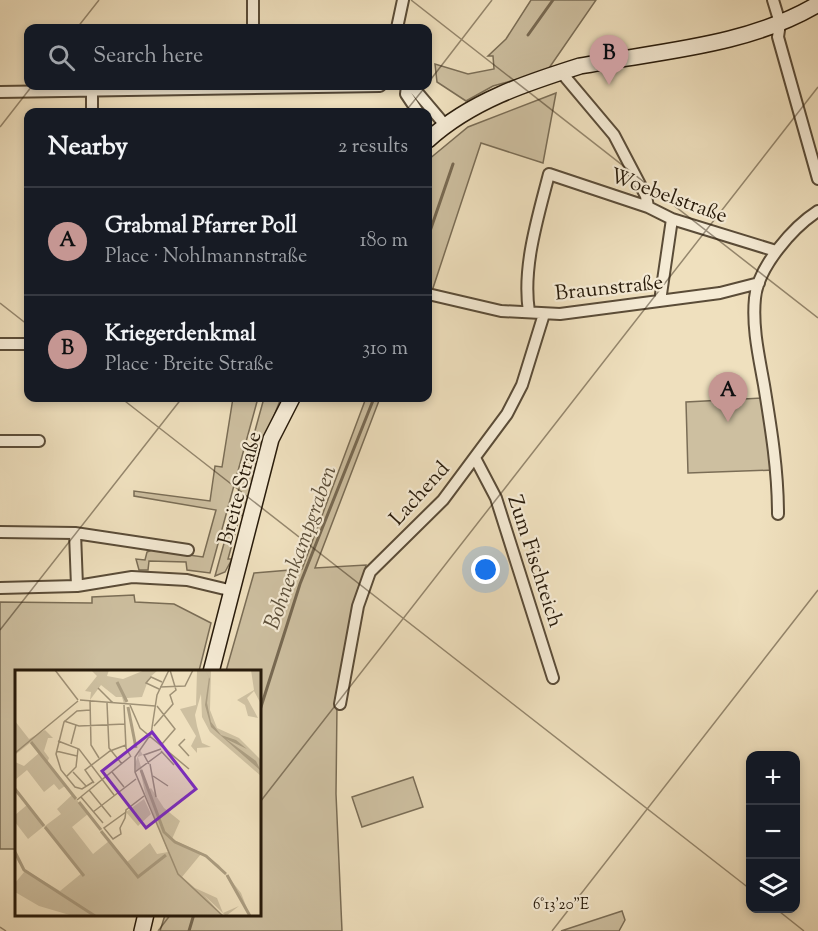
<!DOCTYPE html>
<html lang="en">
<head>
<meta charset="utf-8">
<style>
	body { margin:0; font-family:"Sorts Mill Goudy",serif; background:#242831; color:#f1f3f6 }
	.controls { position:absolute; right:18px; bottom:18px; display:grid; overflow:hidden; border-radius:12px; box-shadow:0 3px 9px #0003 }
	.controls button { width:54px; height:54px; display:grid; place-items:center; padding:0; border:0; border-bottom:2px solid #363941; background:#171b24; color:#f1f3f6; font:30px sans-serif }
	.you { position:absolute; left:486px; top:570px; width:21px; height:21px; margin:-15px; border:4px solid #fff; border-radius:50%; background:#1a73e8; box-shadow:0 0 0 9px #1a73e833 }
	.badge { display:grid; place-items:center; width:39px; height:39px; border-radius:50%; background:#c59692; color:#111; font-size:20px; font-weight:700 }
	.pin { position:absolute; translate:-50% -50px; filter:drop-shadow(0 2px 3px #0008) }
	.pin::after { content:''; position:absolute; top:32px; width:21px; height:18px; background:inherit; clip-path:polygon(0 0,100% 0,50% 100%) }
	.list { margin:0; padding:0; list-style:none }
	h2 { display:flex; justify-content:space-between; align-items:center; height:78px; margin:0; padding:0 24px; font-size:26px }
	h2 small { font-size:20px; font-weight:400; color:#9ea1a6 }
	.list li { display:grid; grid-template-columns:39px 1fr auto; gap:18px; align-items:center; box-sizing:border-box; height:108px; padding:0 24px; border-top:2px solid #363941 }
	.list b { display:block; font-size:22px; white-space:nowrap }
	.list p { margin:0; font-size:20px; white-space:nowrap; color:#9ea1a6 }
	.list em { font-size:20px; font-style:normal; color:#9ea1a6 }
	.icon { flex:none; width:33px; height:33px; fill:none; stroke:currentColor; stroke-width:2; stroke-linecap:round; stroke-linejoin:round }
	.map { position:relative; flex:none; width:818px; height:931px; overflow:hidden }
	.search { position:absolute; background:#171b24; box-shadow:0 3px 9px #0003; left:24px; top:24px; width:408px; height:66px; display:flex; align-items:center; gap:15px; box-sizing:border-box; padding:0 21px; border-radius:12px; color:#9ea1a6; font-size:22px }
	.panel { position:absolute; background:#171b24; box-shadow:0 3px 9px #0003; left:24px; top:108px; width:408px; height:294px; border-radius:12px }
	.map>svg:first-child { display:block }
	.green { fill:#cdbfa0; stroke:#7a6d56; stroke-width:1.5 }
	.lines { fill:none; stroke-linecap:round; stroke-linejoin:round }
	.stream { stroke:#776952; stroke-width:3 }
	.minor-casing { stroke:#5a4c38; stroke-width:14 }
	.secondary-casing { stroke:#281b0b; stroke-width:18 }
	.minor { stroke:#f5ebd5; stroke-width:10 }
	.secondary { stroke:#f5ebd5; stroke-width:15 }
	.ticks { fill:none; stroke:#281b0b; stroke-width:1.5; stroke-opacity:0.45 }
	.labels { text-anchor:middle; stroke-width:4.5; stroke-linejoin:round; paint-order:stroke }
	.street-label { font-size:21px; fill:#281b0b; stroke:#f5ebd5 }
	.water-label { font-size:22px; font-style:italic; fill:#5c4f3a; stroke:#f5ebd5 }
	.inset-river { fill:none; stroke:#ab9d81; stroke-width:3 }
	.inset-road { fill:none; stroke:#9f9176; stroke-width:1.5 }
	.view { fill:#7b2cbf; fill-opacity:0.15; stroke:#7b2cbf; stroke-width:3 }
	.inset-edge { fill:none; stroke:#281b0b; stroke-width:3 }
	.ticks-label { font-size:15px; text-anchor:middle; fill:#281b0b; stroke:#f5ebd5; stroke-width:4.5; stroke-linejoin:round; paint-order:stroke }
</style>
</head>
<body>
<div class="map">
<svg width="818" height="931" viewBox="0 0 818 931">
	<rect width="100%" height="100%" fill="#efe0be"/>
	<filter id="stains"><feTurbulence type="fractalNoise" baseFrequency=".00333" numOctaves="4"/><feColorMatrix values="0 0 0 0 .2 0 0 0 0 .09 0 0 0 0 .02 0 0 0 .5 -.17"/></filter>
	<radialGradient id="worn" r=".72"><stop offset=".6" stop-color="#630" stop-opacity="0"/><stop offset="1" stop-color="#630" stop-opacity=".3"/></radialGradient>
	<path class="green" d="M531,0H596L547,71L493,86L466,101L437,82L435,64L468,74L494,69L493,56H488L506,39Z
		M556,93L543,163L481,143L432,291L428,290V160L468,127Z
		M233,398H258L210,573L187,570L186,562L149,561L148,570H139L136,559L145,560L147,552L152,550L203,557L216,510L134,496V491L210,501L215,466L222,467Z
		M264,398H281L266,436L244,516L240,515L228,559H232L225,572L215,576Z
		M366,398H380L315,568L366,565L337,705L336,794L342,931H160L165,915L260,914V672L226,671L254,573L302,569Z
		M762,398L774,470L688,473L686,402Z
		M134,595L135,602L174,604L211,623L199,671L16,672V849H0V602L92,603V597Z
		M413,777L423,807L362,827L352,797Z
		M622,911L625,920L619,931H561Z"/>
	<g class="lines">
		<path class="stream" d="M528,35L553,0
			M428,237L453,164
			M260,710L300,584L374,398
			M189,931L194,914"/>
		<defs>
			<path id="minor" d="M253,0V28
				M773,0L780,23L778,37L818,179
				M397,28L403,0
				M561,72L614,135L646,196L648,207
				M407,86L406,94L418,112
				M412,86L445,125
				M0,92L380,86
				M92,112V90
				M428,294L501,311L560,314L720,293L759,283
				M660,301L672,219
				M529,312C522,267 538,217 549,174L648,207L672,219L776,251
				M0,344H28
				M0,441H39
				M475,458L496,498L553,678
				M778,514C778,470 771,428 764,385C759,357 752,327 755,298C758,267 793,227 818,211
				M0,532L75,533L77,586
				M75,533L188,550
				M0,588L77,586L132,577L187,580L233,591
				M340,704L358,606L370,572L443,500L507,414L522,385L544,314"/>
			<path id="secondary" d="M428,140C471,101 526,83 580,66C660,51 748,46 818,4
				M211,672L271,439L292,398
				M142,931L146,914"/>
		</defs>
		<use href="#minor" class="minor-casing"/>
		<use href="#secondary" class="secondary-casing"/>
		<use href="#minor" class="minor"/>
		<use href="#secondary" class="secondary"/>
	</g>
	<path class="ticks" d="M411,0L818,318M77,28L99,0M428,83L492,0M405,112L426,86M0,127L32,86M0,303L28,325M121,398L750,889M0,630L182,398M260,802L818,87M775,908L804,931M0,927L6,931M158,931L171,914M552,931L818,590"/>
	<g class="labels">
		<g class="street-label">
			<text transform="translate(669 195) rotate(20)" y="7">Woebelstraße</text>
			<text transform="translate(609 287) rotate(-6)" y="7">Braunstraße</text>
			<text transform="translate(239 488) rotate(-75)" y="7">Breite Straße</text>
			<text transform="translate(419 493) rotate(-48)" y="7">Lachend</text>
			<text transform="translate(536 561) rotate(72)" y="7">Zum Fischteich</text>
		</g>
		<g class="water-label">
			<text transform="translate(299 547) rotate(-70)" y="8">Bohnenkampgraben</text>
		</g>
	</g>
	<g transform="translate(15 670)">
		<rect width="246" height="246" fill="#efe0be"/>
		<path d="M76,0H94L92,6L108,9L130,0H143L134,8L127,27L112,28L109,34L107,27H101L86,15L75,30L76,22L70,21L82,6ZM182,0H196L195,40L202,58L224,68L246,90V106L195,62L187,47L186,24L180,45L182,56L187,73L196,77L182,78V83L176,76L181,66L165,39L181,35ZM236,0H246V34L239,21L232,28L243,48L233,46L230,35L222,30L239,20ZM0,51L14,69L30,60L38,68H33L29,81L34,88L32,93L73,144L57,157L78,184L94,171L86,160L112,192L135,173L142,184L153,182L130,123L125,99L121,101L120,94L125,80L128,85L123,87L133,120L136,118L149,138L165,151L157,169L191,185L204,195L226,223L235,246L207,199L186,184L167,207L180,218L202,228L208,243L224,236L211,246L189,225L208,246H58L24,236L0,222V213L10,201L3,192L0,182L9,199L45,221L67,203L29,156L13,169L0,152V145L12,135L0,118L30,156L46,144L42,139L57,125L50,116L44,120L39,114L29,122L12,100L0,110V92L9,96L24,83L16,72L0,85ZM129,129L136,144L123,156L111,142Z" fill="#cdbfa0"/>
		<path d="M190,0L195,9L192,33L196,52L206,65L221,70L232,79L211,69L241,91L246,101L196,57L190,35L194,7Z" fill="#ab9d81"/>
		<path class="inset-river" d="M102,12L112,32M113,37L121,78M16,72L61,129M126,100L149,162L160,172L191,186L211,204M0,119L29,156M64,132L86,160M30,157L69,206M86,161L123,207L151,185M0,182L9,200L80,246M212,205L235,246"/>
		<path class="inset-road" d="M40,0L63,30M154,0L142,25L136,64L120,87V102L163,204L208,246M145,17L170,16L178,0M83,18L98,33M144,19L131,13L136,7L147,12M65,30L140,36M75,30L76,75L84,88M92,33L94,78L107,94M109,35L111,78L116,87M115,35L125,58L174,99M142,36L160,59L147,74M75,40L62,41L49,52L41,84L46,100L60,117L67,119L78,112M49,51L64,56L110,54M139,56L158,34L155,25L161,20L155,0M170,69L164,75L174,86M43,71L64,79L99,125M56,74L61,55M41,81L62,86M146,81L159,95M0,83L63,31M134,94L129,85L146,79M135,94L141,127M58,102L71,116M97,102L109,117M120,102L147,82M138,106L153,116M51,107L61,97L63,79M79,113L70,100L95,81L111,75M74,120L96,147M66,127L88,153M62,130L116,86M78,142L121,109M111,142L89,158L98,169L106,164L105,158L110,148L111,140L129,126"/>
		<path class="view" d="M137,62L181,119L131,158L87,101Z"/>
		<rect width="246" height="246" class="inset-edge"/>
	</g>
	<g class="ticks-label">
		<text x="561" y="909">6°13'20"E</text>
	</g>
	<rect width="100%" height="100%" filter="url(#stains)"/>
	<rect width="100%" height="100%" fill="url(#worn)"/>
</svg>
<div class="controls">
<button>+</button>
<button>−</button>
<button><svg class="icon" aria-label="layers" viewBox="0 0 24 24"><path d="M12 4l9 5-9 5-9-5zM3 14l9 5 9-5"/></svg></button>
</div>
<div class="you"></div>
<div class="pin badge" style="left:728px;top:422px">A</div>
<div class="pin badge" style="left:609px;top:85px">B</div>
<div class="search"><svg class="icon" aria-label="search" viewBox="0 0 24 24"><circle cx="10" cy="10" r="6"/><path d="M15 15l6 6"/></svg>Search here</div>
<section class="panel">
<h2>Nearby<small>2 results</small></h2>
<ul class="list">
<li><span class="badge">A</span><div><b>Grabmal Pfarrer Poll</b><p>Place · Nohlmannstraße</p></div><em>180 m</em></li>
<li><span class="badge">B</span><div><b>Kriegerdenkmal</b><p>Place · Breite Straße</p></div><em>310 m</em></li>
</ul>
</section>
</div>
</body>
</html>
